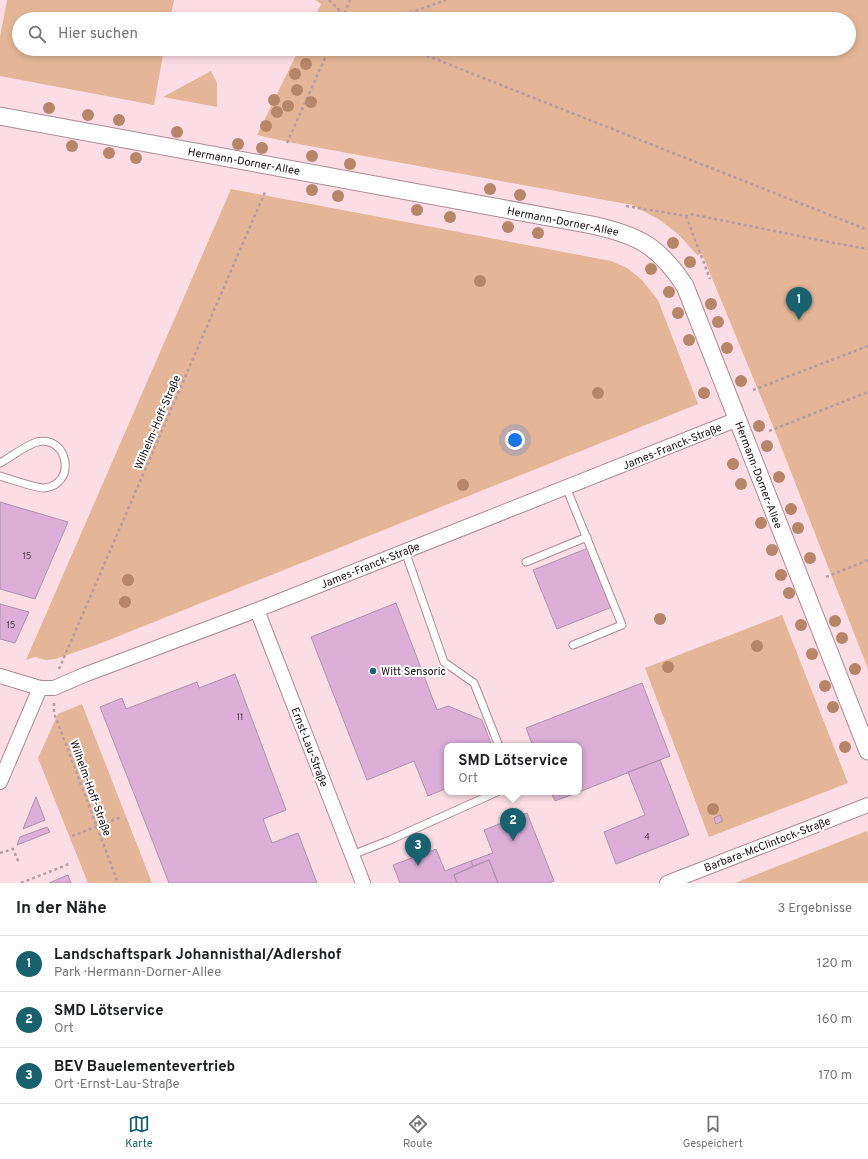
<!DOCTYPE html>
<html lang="de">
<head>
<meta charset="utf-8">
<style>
	body { margin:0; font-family:Overpass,sans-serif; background:#f6f6f6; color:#202124 }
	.you { position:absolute; left:515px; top:440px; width:14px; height:14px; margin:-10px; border:3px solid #fff; border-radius:50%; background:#1a73e8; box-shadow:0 0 0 6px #1a73e833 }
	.badge { display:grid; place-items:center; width:26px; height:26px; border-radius:50%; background:#18616f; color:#fff; font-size:13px; font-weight:700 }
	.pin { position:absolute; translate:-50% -33px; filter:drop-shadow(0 1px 2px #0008) }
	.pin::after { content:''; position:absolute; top:21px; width:14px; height:12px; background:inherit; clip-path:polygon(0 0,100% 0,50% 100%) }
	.popup { position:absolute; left:444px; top:743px; width:138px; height:52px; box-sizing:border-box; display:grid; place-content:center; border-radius:8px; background:#fff; filter:drop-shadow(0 1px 3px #0005); font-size:13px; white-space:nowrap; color:#757577 }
	.popup b { font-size:15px; color:#202124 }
	.popup::after { content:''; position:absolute; left:50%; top:100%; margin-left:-8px; border:8px solid transparent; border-top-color:#fff }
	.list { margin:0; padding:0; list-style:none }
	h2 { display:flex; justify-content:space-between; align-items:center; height:52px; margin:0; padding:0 16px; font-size:17px }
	h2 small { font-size:13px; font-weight:400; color:#757577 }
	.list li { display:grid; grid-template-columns:26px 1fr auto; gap:12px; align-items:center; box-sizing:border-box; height:56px; padding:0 16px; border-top:1px solid #e0e0e0 }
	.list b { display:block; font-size:15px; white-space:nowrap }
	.list p { margin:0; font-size:13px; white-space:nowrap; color:#757577 }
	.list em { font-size:13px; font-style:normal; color:#757577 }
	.icon { flex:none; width:22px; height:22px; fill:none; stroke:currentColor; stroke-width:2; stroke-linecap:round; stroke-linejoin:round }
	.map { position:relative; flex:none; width:868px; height:883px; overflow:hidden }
	.search { position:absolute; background:#fff; box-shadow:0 2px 6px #0003; left:12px; right:12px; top:12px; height:44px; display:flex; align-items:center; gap:10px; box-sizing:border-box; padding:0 14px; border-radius:22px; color:#757577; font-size:15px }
	.sheet { height:220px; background:#fff }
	nav { display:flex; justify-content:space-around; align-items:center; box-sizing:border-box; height:56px; border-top:1px solid #e0e0e0; background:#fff; font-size:11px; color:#757577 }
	nav a { display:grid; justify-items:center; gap:2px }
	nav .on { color:#18616f }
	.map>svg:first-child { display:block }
	.green { fill:#e4b697 }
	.building { fill:#dcaed8; stroke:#ad93ab }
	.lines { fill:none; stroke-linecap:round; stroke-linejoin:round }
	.service-casing { stroke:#ad8b95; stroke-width:9 }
	.minor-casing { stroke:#ad8b95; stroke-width:16 }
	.tertiary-casing { stroke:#ad8b95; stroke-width:19 }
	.path { stroke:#b69da5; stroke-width:2.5; stroke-dasharray:3 3; stroke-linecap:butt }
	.service { stroke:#fff; stroke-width:7 }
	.minor { stroke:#fff; stroke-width:14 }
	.tertiary { stroke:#fff; stroke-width:17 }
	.tree { fill:#b78668 }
	.poi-dot { fill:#18616f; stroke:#fff; stroke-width:1.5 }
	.labels { text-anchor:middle; stroke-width:4; stroke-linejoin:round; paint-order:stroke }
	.number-label { font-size:9px; fill:#4c3845 }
	.street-label { font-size:11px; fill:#1c1014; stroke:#fff }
	.poi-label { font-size:11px; fill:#1c1014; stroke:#fff; text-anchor:start }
</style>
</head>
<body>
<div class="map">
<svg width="868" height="883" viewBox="0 0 868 883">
	<rect width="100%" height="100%" fill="#fcdde6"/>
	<path class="green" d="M7,0H174L170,19H19V49H164L154,105L0,76V37Z
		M315,0H868V669L773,426L702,254L697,255L678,234L660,220L632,205L293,143L257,135L299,49H849V19H314L321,4Z
		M211,71L217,83V107L163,97Z
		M231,189L611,261L627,268L642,280L658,300L698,404L99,644L55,659L46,660L35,657L26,660Z
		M782,615L848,783L709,837L645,668Z
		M82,704L152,883H88L38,758L58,714Z
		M867,831L868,835V883H735Z"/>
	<path class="building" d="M0,502L68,522L35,599L0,589Z
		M588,548L612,607L557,629L533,570Z
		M396,603L437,710L448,706L482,720L492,746H447V788L428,796L414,761L367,780L311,637Z
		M0,604L29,612L15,643L0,639Z
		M235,674L286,810L263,819L272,843L298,833L317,883H169L100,707L122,698L126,709L197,682L199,688Z
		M642,683L670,756L579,792V746H533L526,728Z
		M660,760L689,835L616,864L604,832L645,815L628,772Z
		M551,792H579L555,801Z
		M36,797L45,820L23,829Z
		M527,813L554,881L549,883H498L489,860L473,866L471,861L493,853L484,830Z
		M720,815L723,821L716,824L714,818Z
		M47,827L50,832L17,845L20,837Z
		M436,849L445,871L471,861L473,866L454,875L457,883H400L393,865Z
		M489,860L498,883H457L454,875Z
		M68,875L71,883H49Z"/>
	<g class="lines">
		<defs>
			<path id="service" d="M0,463C11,457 26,445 37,442C69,435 77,485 44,488C35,488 10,479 0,476
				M566,487L622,625L573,645
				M405,551L444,662L474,683L499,746
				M526,562L587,537
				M352,855L390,840L497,792"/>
			<path id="minor" d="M257,610L363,883
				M0,676L40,688H54L84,675L257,610L738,419
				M0,782L40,688
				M667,883L868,805"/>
			<path id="tertiary" d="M0,116L592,225C638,235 659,246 685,286L868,751"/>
		</defs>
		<use href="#service" class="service-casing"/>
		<use href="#minor" class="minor-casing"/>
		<use href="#tertiary" class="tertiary-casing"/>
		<path class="path" d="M329,0L344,15L354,19
			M342,19L350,0
			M393,19L446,0
			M410,49L868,230
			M287,143L329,49
			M626,206L686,216L690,214L829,242L868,249
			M686,216L710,279
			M753,390L868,346
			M769,431L868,392
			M826,577L868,560
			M59,669L265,192
			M54,703V713L118,883
			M72,836L121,817
			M0,853L13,849L19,863
			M21,883L69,864"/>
		<use href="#service" class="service"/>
		<use href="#minor" class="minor"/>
		<use href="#tertiary" class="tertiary"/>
	</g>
	<g class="tree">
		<circle cx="306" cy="64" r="6"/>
		<circle cx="295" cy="74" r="6"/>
		<circle cx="297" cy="90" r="6"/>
		<circle cx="274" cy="100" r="6"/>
		<circle cx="311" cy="102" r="6"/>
		<circle cx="288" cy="106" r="6"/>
		<circle cx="49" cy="108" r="6"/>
		<circle cx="277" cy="112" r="6"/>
		<circle cx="88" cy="115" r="6"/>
		<circle cx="119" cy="120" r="6"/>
		<circle cx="266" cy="126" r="6"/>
		<circle cx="177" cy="132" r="6"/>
		<circle cx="238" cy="144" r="6"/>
		<circle cx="72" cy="146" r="6"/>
		<circle cx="262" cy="148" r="6"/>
		<circle cx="109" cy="153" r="6"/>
		<circle cx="312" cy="156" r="6"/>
		<circle cx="136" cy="158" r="6"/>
		<circle cx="350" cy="164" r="6"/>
		<circle cx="490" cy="189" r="6"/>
		<circle cx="312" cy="190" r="6"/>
		<circle cx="520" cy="195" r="6"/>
		<circle cx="338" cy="196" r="6"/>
		<circle cx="417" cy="210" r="6"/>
		<circle cx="450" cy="217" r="6"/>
		<circle cx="508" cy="227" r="6"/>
		<circle cx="538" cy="233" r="6"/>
		<circle cx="673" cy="243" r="6"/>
		<circle cx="690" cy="262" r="6"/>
		<circle cx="651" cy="269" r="6"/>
		<circle cx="480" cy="281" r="6"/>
		<circle cx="669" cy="292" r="6"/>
		<circle cx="711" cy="304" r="6"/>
		<circle cx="678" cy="313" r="6"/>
		<circle cx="718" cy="322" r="6"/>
		<circle cx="689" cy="340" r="6"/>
		<circle cx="727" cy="348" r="6"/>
		<circle cx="741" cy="381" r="6"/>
		<circle cx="598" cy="393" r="6"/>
		<circle cx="704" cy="393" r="6"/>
		<circle cx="759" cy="426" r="6"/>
		<circle cx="767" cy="446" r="6"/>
		<circle cx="733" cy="464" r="6"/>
		<circle cx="779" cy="477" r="6"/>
		<circle cx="741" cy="484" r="6"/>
		<circle cx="463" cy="485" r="6"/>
		<circle cx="791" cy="509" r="6"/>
		<circle cx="761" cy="523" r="6"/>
		<circle cx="798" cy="528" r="6"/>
		<circle cx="772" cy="550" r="6"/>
		<circle cx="810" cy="558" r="6"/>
		<circle cx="781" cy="575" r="6"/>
		<circle cx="128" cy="580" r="6"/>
		<circle cx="789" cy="593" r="6"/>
		<circle cx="125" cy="602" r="6"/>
		<circle cx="660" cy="619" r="6"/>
		<circle cx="835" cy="621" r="6"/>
		<circle cx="801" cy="625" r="6"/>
		<circle cx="842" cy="638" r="6"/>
		<circle cx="757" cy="646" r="6"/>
		<circle cx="812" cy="654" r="6"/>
		<circle cx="668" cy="667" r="6"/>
		<circle cx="855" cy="669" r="6"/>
		<circle cx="825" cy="686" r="6"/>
		<circle cx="833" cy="707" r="6"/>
		<circle cx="845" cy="747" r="6"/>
		<circle cx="713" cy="809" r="6"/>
	</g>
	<circle class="poi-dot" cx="373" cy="671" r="4"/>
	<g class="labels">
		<g class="number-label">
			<text x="27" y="559">15</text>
			<text x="11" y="628">15</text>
			<text x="240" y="720">11</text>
			<text x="647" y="840">4</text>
		</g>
		<g class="street-label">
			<text transform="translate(244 161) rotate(10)" y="4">Hermann-Dorner-Allee</text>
			<text transform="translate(563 221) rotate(11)" y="4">Hermann-Dorner-Allee</text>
			<text transform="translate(157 422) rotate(-67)" y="4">Wilhelm-Hoff-Straße</text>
			<text transform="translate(672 446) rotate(-22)" y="4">James-Franck-Straße</text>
			<text transform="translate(759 475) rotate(69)" y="4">Hermann-Dorner-Allee</text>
			<text transform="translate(370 565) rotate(-22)" y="4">James-Franck-Straße</text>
			<text transform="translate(310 747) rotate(69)" y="4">Ernst-Lau-Straße</text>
			<text transform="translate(91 788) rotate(70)" y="4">Wilhelm-Hoff-Straße</text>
			<text transform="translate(767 844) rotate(-21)" y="4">Barbara-McClintock-Straße</text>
		</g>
		<g class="poi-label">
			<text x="381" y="675">Witt Sensoric</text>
		</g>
	</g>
</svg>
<div class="you"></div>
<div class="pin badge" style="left:799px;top:320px">1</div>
<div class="pin badge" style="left:513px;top:841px">2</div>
<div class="popup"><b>SMD Lötservice</b>Ort</div>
<div class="pin badge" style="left:418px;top:866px">3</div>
<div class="search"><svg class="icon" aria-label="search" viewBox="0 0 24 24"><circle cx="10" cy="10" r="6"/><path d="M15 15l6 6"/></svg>Hier suchen</div>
</div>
<section class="sheet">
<h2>In der Nähe<small>3 Ergebnisse</small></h2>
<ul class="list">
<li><span class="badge">1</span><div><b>Landschaftspark Johannisthal/Adlershof</b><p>Park · Hermann-Dorner-Allee</p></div><em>120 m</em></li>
<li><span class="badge">2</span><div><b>SMD Lötservice</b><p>Ort</p></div><em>160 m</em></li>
<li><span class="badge">3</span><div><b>BEV Bauelementevertrieb</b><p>Ort · Ernst-Lau-Straße</p></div><em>170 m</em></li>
</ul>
</section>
<nav>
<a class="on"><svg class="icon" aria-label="map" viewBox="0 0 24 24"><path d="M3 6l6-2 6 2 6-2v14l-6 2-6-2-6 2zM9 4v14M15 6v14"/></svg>Karte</a>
<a><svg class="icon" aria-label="directions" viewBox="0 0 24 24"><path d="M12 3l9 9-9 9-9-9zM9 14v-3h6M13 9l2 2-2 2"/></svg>Route</a>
<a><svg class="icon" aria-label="saved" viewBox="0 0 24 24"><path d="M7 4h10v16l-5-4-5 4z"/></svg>Gespeichert</a>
</nav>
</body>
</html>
